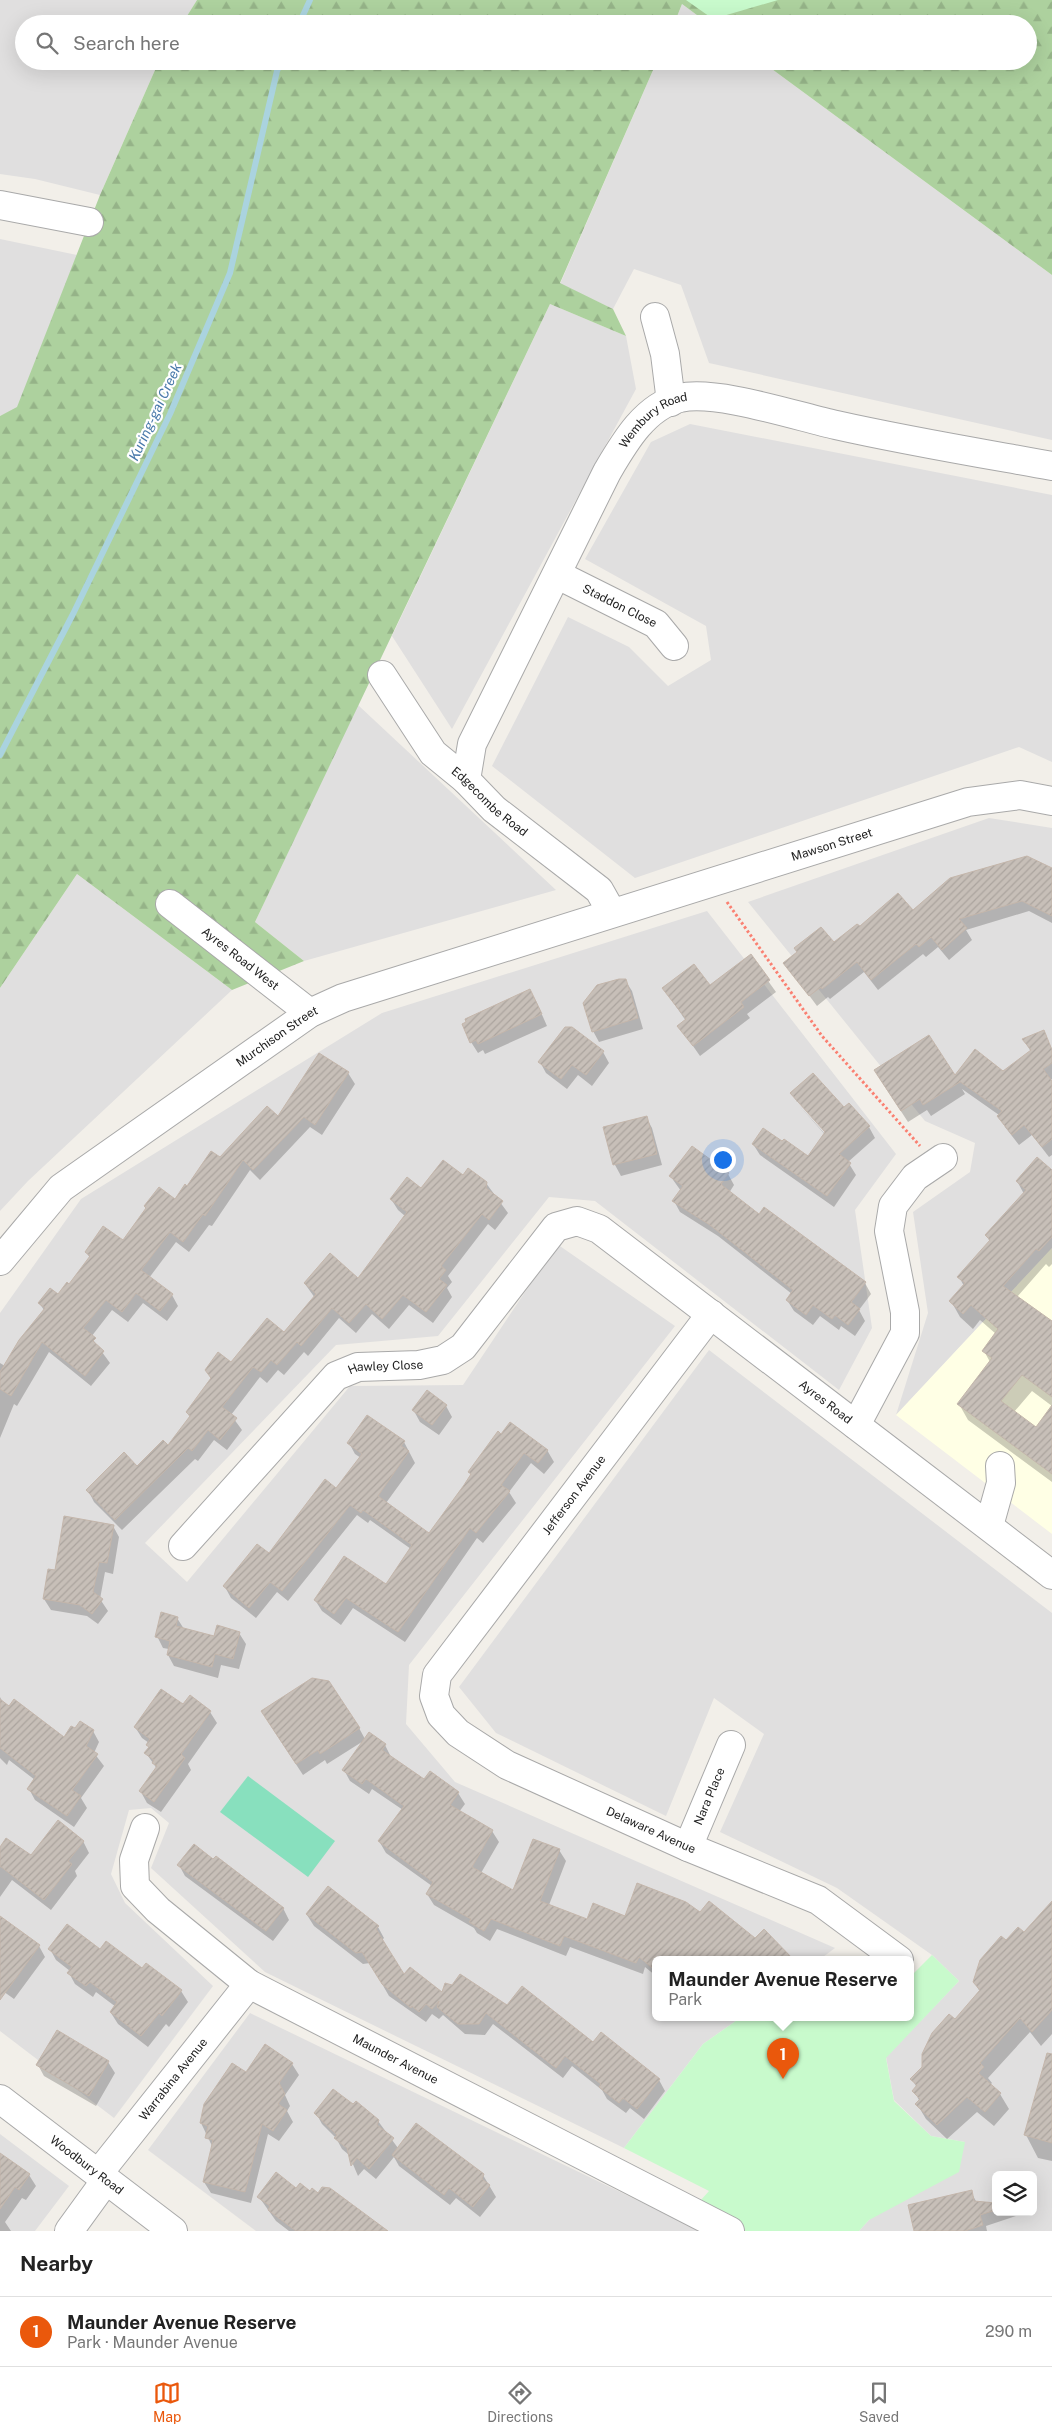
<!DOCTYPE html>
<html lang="en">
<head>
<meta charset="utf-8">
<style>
	body { margin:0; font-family:"Public Sans",sans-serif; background:#f6f6f6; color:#222 }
	.controls { position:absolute; right:15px; bottom:15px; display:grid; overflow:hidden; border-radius:8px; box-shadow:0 5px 20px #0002 }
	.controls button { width:45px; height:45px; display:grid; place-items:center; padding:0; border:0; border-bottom:1px solid #e0e0e0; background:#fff; color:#222; font:25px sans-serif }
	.you { position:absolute; left:722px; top:1159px; width:18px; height:18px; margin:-12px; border:4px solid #fff; border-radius:50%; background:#1a73e8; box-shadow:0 0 0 8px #1a73e833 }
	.badge { display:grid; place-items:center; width:32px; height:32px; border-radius:50%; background:#ea580c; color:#fff; font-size:16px; font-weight:700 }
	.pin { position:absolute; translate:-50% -41px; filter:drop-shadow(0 1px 2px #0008) }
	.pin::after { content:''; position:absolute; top:26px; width:18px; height:15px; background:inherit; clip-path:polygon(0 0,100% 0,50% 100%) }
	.popup { position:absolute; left:652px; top:1956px; width:262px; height:65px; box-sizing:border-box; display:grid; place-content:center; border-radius:8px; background:#fff; filter:drop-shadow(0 1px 4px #0005); font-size:16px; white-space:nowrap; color:#767676 }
	.popup b { font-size:19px; color:#222 }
	.popup::after { content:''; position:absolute; left:50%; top:100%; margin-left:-10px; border:10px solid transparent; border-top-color:#fff }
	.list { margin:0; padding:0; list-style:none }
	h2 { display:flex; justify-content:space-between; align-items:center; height:65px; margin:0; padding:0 20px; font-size:21px }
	h2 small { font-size:16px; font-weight:400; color:#767676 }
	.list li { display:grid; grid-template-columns:32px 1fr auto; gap:15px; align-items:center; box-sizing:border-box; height:70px; padding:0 20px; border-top:1px solid #e0e0e0 }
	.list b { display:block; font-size:19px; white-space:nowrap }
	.list p { margin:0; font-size:16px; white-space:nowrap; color:#767676 }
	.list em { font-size:16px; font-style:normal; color:#767676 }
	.icon { flex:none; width:28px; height:28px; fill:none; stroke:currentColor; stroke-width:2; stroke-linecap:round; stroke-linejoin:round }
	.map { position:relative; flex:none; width:1052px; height:2231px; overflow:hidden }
	.search { position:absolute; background:#fff; box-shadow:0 5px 20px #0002; left:15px; right:15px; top:15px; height:55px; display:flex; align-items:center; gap:12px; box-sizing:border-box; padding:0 18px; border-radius:28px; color:#767676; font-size:19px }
	.sheet { height:135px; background:#fff }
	nav { display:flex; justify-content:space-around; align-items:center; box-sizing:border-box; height:70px; border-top:1px solid #e0e0e0; background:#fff; font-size:14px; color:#767676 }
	nav a { display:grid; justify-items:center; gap:2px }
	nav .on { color:#ea580c }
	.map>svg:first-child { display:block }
	.residential { fill:#e0dfdf; fill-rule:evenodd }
	.education { fill:#ffffe5 }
	.forest { fill:url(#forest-firs) }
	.park { fill:#c8facc }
	.pitch { fill:#88e0be }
	.shadow { fill:#0003 }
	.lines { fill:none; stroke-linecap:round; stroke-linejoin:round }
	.stream { stroke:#aad3df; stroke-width:6 }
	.building { fill:url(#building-hatch); stroke:#c4b6ab }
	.minor-casing { stroke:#a9a9a9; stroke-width:30 }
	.path { stroke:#fa8072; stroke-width:3; stroke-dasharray:2.5 2.5; stroke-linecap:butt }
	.minor { stroke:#fff; stroke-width:28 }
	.labels { text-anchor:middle; stroke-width:4.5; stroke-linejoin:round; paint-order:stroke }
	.street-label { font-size:12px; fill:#222; stroke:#fff }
	.water-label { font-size:14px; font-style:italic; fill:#4a7aab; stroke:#fff }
</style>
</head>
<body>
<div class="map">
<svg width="1052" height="2231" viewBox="0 0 1052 2231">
	<defs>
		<pattern id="forest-firs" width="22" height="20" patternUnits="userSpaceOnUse" patternTransform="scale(1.25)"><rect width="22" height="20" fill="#add19e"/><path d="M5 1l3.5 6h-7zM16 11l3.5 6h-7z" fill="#95b388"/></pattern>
		<pattern id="building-hatch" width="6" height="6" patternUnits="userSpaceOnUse" patternTransform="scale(1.25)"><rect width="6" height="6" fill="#c7bfb8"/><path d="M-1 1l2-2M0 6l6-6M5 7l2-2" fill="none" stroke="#aba49e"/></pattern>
	</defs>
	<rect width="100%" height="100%" fill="#f2efe9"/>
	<path class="residential" d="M0,0H197L182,24H24V61H159L100,195L35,179L0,174Z
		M682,4L709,24H674Z
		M657,61H761L1052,275V440L709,363L681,285L634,269L613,309L560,284Z
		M0,239L77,255L17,408L0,416Z
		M550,304L626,336L636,389L452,729L392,636Z
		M690,424L1052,495V762L1019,747L635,878L492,766L568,617L629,647L668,686L711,660L706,626L585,559L651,442Z
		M358,705L556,890L304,961L255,922Z
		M989,818L1052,828V1248L896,1415L928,1313L913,1212L970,1172L975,1143L925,1121L748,902Z
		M77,874L232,990L28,1181L0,1211V988Z
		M707,911L896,1154L855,1210L872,1328L839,1390L595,1201L549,1197L438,1336L336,1345L145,1543L187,1582L350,1386L463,1385L557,1244L675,1326L409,1665L406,1724L455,1782L835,1948L819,1960H656V2018H740L703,2044L624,2148L265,1972L151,1868L169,1823L151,1808L129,1810L111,1874L125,1903L213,1986L114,2118L0,2031V1313L81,1199L382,1013Z
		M709,1350L1052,1613V2231H859L869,2220L965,2142L931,2136L894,2100L886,2057L959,1981L932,1955L837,1888L720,1832L764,1734L714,1698L666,1816L496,1733L459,1687ZM996,2175H1033V2212H996Z
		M250,2013L701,2231H256L148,2150Z
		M0,2134L69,2186L35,2231H0Z"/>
	<path class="education" d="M1052,1248V1534L896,1415Z"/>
	<path class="forest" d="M197,0H1052V275L761,61H1028V24H709L682,4L674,24H182Z
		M159,61H657L560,283L613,309L626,336L550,304L255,922L304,961L232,990L77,874L0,988V416L17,407L100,195Z"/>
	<path class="park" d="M686,0H778L713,19Z
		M932,1955L959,1981L886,2058L894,2101L931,2136L965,2142L959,2172L869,2220L859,2231H741L701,2200L709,2191L624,2148L703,2044L740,2018H910L911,1976Z"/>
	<path class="pitch" d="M248,1776L335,1841L308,1877L220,1812Z"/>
	<path class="shadow" d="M1052,870V923L1029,911L966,930L972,940L949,960L938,947L926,957L923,954L878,990L864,972L830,999L828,997L817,1006L785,963L834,944L859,928Z
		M750,956L776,992L747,1014L750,1018L700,1056L679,1026L686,1021L664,989L710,987Z
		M625,980L632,991L643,1029L599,1042L593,1031Z
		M536,1001L547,1026L485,1054L483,1050L478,1053L471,1042Z
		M1043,1032L1052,1049V1079L1050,1080L1052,1083V1155L1049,1157L1032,1135L1019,1145L1005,1127L999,1115L962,1089L965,1094L931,1116L927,1110L908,1122L882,1082L1003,1072L1031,1052L1024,1040Z
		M603,1052L609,1063L592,1086L578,1075L567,1089L546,1073L540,1062Z
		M348,1073L355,1084L322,1135L310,1127L260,1180L250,1170L212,1226L209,1225L189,1252L176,1242L149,1278L172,1295L178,1306L167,1321L143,1303L128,1322L112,1310L91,1337L110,1363L91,1386L49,1352L17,1406L14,1404L0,1438V1363L5,1366L44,1310L39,1303L58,1296L69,1286L90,1258L86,1252L123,1242L175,1200L220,1158Z
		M792,1093L844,1109L869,1127L875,1138L848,1162L856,1175L834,1207L760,1155L753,1144L809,1157L825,1134L797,1103L828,1138L830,1136L800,1102H797Z
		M646,1117L652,1128L662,1165L621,1176L615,1165L605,1127Z
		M1052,1172V1264L1049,1267L1046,1264L1017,1297L1052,1323V1406L1032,1391L1014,1412L1036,1428L1052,1407V1482L968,1420L959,1404L990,1362L984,1351L996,1334L980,1320L973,1329L960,1317L951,1301L964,1286L959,1277L990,1242L986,1235L1024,1194L1017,1181Z
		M728,1174L734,1185L729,1193L759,1216L865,1283L871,1294L859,1310L865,1321L855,1336L841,1326L839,1330L820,1316L813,1325L794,1311L787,1300L792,1294L718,1236L680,1212L674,1201L681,1191L671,1177Z
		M463,1177L486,1183L508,1213L495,1230L488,1224L448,1276L452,1282L447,1288L452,1297L433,1323L409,1305L389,1329L372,1314L356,1333L339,1318L308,1356L304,1352L284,1375L278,1370L267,1383L260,1377L231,1415L242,1430L227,1450L214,1440L198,1461L195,1459L122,1530L94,1502L88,1490L137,1467L168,1447L190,1418L187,1412L212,1380L206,1370L231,1363L284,1334L315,1298L305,1284L358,1280L405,1216L398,1210L391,1199Z
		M446,1406L452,1417L439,1435L420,1422L414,1411Z
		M498,1433L547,1450L554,1462L544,1474L531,1463L509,1492L516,1503L483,1543L477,1538L405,1642L353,1608L341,1625L322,1611L315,1600L386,1586L411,1549L370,1520L368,1523L357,1515L288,1601L277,1592L256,1618L231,1598L225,1587L269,1555L337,1490L361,1458L355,1454L349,1443L404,1442L415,1463L386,1503L430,1535L472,1475L470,1472Z
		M113,1526L119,1537L113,1574L105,1572L100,1599L108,1611L98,1624L87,1616L51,1610L44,1599L56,1572Z
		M177,1618L184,1629L215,1638L239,1633L246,1644L239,1669L221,1665L218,1678L174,1666L168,1655L169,1649L163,1648L157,1636Z
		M0,1697L3,1703L64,1739L93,1731L99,1742L94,1753L104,1766L81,1798L87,1808L74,1827L35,1800L29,1789L35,1780L9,1760L7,1765L0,1758Z
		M183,1706L210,1712L217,1723L188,1764L191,1770L161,1812L147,1803L141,1792L157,1769L146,1753L149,1748V1743L142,1738L135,1727Z
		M269,1723L359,1728L365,1739L385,1745L391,1757L425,1780L430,1772L458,1793L465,1804L459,1812L492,1831L499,1842L481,1873L514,1892L559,1850L566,1861L549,1905L588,1921L700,1914L755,1940L764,1931L792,1960H656V1976L645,1967L643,1974L570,1947L566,1956L497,1929L490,1941L477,1933L474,1928L434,1905L427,1894L432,1886L386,1853L379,1841L403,1810L372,1789L369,1794L350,1781L344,1770L365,1740L327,1764L325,1760L303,1775Z
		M83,1841L89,1853L75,1871L77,1876L51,1910L12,1880L0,1897V1849L31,1857Z
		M179,1865L283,1908L289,1920L273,1941L185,1876Z
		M1052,1902V2034L1041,2046L1030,2032L988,2078L992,2083L990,2085L1000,2094L1009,2109L994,2126L977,2112L947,2139L926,2119L917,2104L920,2102L914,2091L917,2088L912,2079L923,2067L955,2021L980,1992L974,1982L1006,1942L1024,1934Z
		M307,1915L378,1927L384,1938L382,1940L404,1976L442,1994L508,2007L594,2043L659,2080L665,2091L644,2119L630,2108L626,2113L607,2099L602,2090L572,2066L563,2078L493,2024L485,2035L465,2034L443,2015L439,2019L432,2014L426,2022L389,1996L370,1963L363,1964L314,1926Z
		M0,1918L39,1946L45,1957L14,1999L0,1989Z
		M50,1949L100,1951L181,1991L188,2002L169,2027L166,2024L148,2047L118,2024L111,2013L116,2007L96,1992L93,1997L75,1984L69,1973L70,1971L56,1960Z
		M108,2062L115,2073L96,2106L44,2076L38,2065Z
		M292,2064L299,2075L285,2095L290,2106L287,2111L293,2122L279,2141L268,2134L251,2203L211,2193L204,2182L213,2148L201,2123L246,2074Z
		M1052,2071V2161L1038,2158L1026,2135Z
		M353,2106L378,2121L398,2148L483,2175L496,2197L480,2217L456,2198L450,2205L399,2166L394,2157L376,2179L364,2169L358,2176L349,2155L342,2149L336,2138L322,2124L316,2113Z
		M0,2154L29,2175L36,2186L26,2200L22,2198L5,2222L11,2231H0Z
		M296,2190L310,2193L386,2231H289L276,2221L259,2197Z
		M971,2192L977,2203L996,2205V2212H1014L1016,2216L986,2226L987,2231H916Z"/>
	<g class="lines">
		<path class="stream" d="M299,24L310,0
			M0,755L73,614L170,414L230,273L277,71L282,61"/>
	</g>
	<path class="building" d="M1027,856L1052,868V916L1022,901L959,919L967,928L942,950L931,937L919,947L916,944L871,980L857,962L822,989L821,987L809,996L783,963L797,952L794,948L821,927L834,942L857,924L860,926L898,893L913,910L950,878Z
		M751,954L770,980L741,1002L744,1007L693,1046L677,1026L686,1019L662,988L694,964L710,985Z
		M619,979H626L638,1018L592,1032L583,1003L597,985Z
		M530,989L542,1014L478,1044L476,1040L470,1043L462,1024L466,1022L465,1019Z
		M565,1027H572L604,1051L586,1075L572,1065L561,1079L538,1062Z
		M1044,1030L1052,1050V1063L1043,1069L1052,1081V1139L1042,1147L1024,1125L1012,1135L997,1116L1002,1111L959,1081L960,1082L923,1105L920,1099L901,1111L874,1070L929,1035L955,1075L975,1049L1003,1071L1031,1050L1022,1039Z
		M319,1053L349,1072L315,1125L304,1117L253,1170L243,1160L205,1216L203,1214L183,1242L170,1232L141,1270L173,1294L160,1311L136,1293L122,1312L106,1300L83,1328L96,1338L93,1341L104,1351L85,1376L42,1342L11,1396L0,1389V1372L19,1340L45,1308L38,1303L50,1288L58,1294L67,1282L69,1284L90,1256L85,1252L103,1226L123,1240L146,1208L144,1206L159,1187L175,1199L185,1184L187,1186L211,1151L220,1157L267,1106L278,1116Z
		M813,1073L844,1107L849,1103L870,1126L839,1154L851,1163L827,1196L752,1144L763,1128L782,1141L784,1139L808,1156L825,1132L790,1093Z
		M647,1116L657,1154L613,1165L603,1127Z
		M692,1146L729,1173L721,1184L723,1186L759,1214L764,1207L866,1282L851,1302L860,1309L848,1325L835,1315L832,1319L813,1305L806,1315L786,1300L793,1290L710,1225L672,1201L683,1186L669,1176Z
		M1037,1157L1052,1170V1237L1039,1251L1036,1249L1003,1286L1052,1321V1397L1022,1375L1001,1401L1036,1427L1052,1405V1474L957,1404L992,1358L982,1351L998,1329L971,1305L963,1314L949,1301L965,1283L957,1277L990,1240L985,1235L1026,1190L1016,1181Z
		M443,1160L463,1175L468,1168L487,1182L486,1188L503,1201L489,1220L482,1214L441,1266L446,1270L439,1279L447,1285L426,1312L403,1295L382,1319L366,1304L349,1323L332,1308L301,1346L297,1342L277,1365L271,1360L261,1372L253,1367L222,1407L237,1418L220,1440L208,1430L192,1451L188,1448L115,1520L86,1490L124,1452L137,1466L163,1440L168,1445L190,1416L186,1412L211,1378L205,1370L218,1352L231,1362L267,1318L284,1332L316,1294L304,1283L330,1253L358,1278L407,1212L390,1199L407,1177L421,1188Z
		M427,1390L447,1405L432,1425L412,1410Z
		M367,1415L405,1441L401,1446L409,1451L378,1496L429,1533L464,1485L471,1474L468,1472L498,1431L501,1434L510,1422L548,1450L538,1463L524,1453L501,1485L510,1491L476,1533L470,1528L398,1632L346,1598L334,1614L314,1600L344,1556L386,1584L412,1545L363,1510L361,1513L350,1505L282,1591L270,1582L249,1608L223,1586L257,1544L269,1553L325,1479L336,1488L362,1454L347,1443Z
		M64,1516L114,1525L107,1563L99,1562L93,1592L103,1599L92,1614L80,1605L43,1599L48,1569L55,1570Z
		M161,1612L178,1617L176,1626L214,1636L217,1625L240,1632L233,1659L215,1654L212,1667L167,1655L170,1641L155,1637Z
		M312,1678L329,1681L360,1728L320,1754L318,1750L296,1764L261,1711Z
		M161,1689L183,1704L190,1695L211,1711L181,1754L185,1758L154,1802L139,1791L157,1766L152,1763L154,1760L144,1753L149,1747L146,1745L150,1739L134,1727Z
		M0,1699L9,1706L14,1699L64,1737L71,1726L75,1728L80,1721L94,1730L86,1746L98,1754L72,1790L81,1796L67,1816L27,1789L36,1776L0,1748Z
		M369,1732L386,1744L382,1750L424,1779L430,1771L459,1792L450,1805L493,1830L472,1867L513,1890L533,1839L560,1849L540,1901L587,1919L593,1903L625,1916L637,1883L686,1902L700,1912L709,1901L755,1938L764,1929L794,1960H656V1971L639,1957L636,1963L564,1936L560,1946L491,1919L484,1931L469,1922L471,1919L426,1894L433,1882L378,1841L404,1806L366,1779L362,1784L342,1770Z
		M58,1820L84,1841L68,1861L72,1864L44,1900L0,1866V1847L6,1838L31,1855Z
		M194,1844L213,1859L216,1856L284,1908L266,1931L177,1865Z
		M328,1886L379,1926L376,1929L404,1974L410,1967L442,1992L445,1983L452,1985L460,1974L507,2005L522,1986L593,2042L601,2032L660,2079L637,2109L623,2098L619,2103L599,2087L601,2084L565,2056L556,2068L486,2013L479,2024H458L437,2007L439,2001L432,2009L426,2004L419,2012L412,2006L411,2008L382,1984L362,1952L356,1953L306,1914Z
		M1052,1901V2010L1032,2032L1020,2018L980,2063L984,2067L978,2073L1001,2093L985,2112L967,2097L937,2125L915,2104L920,2099L912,2091L917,2085L910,2079L922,2067V2054L932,2033L949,2014L955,2019L980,1990L973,1982L980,1960L1001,1936L1006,1940L1018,1927L1024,1932Z
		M0,1916L40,1945L0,2000Z
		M67,1924L100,1949L106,1941L142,1968L146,1963L182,1990L162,2016L159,2013L141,2036L110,2012L117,2002L90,1982L86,1986L67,1973L72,1967L48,1949Z
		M57,2030L109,2061L89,2096L36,2065Z
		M265,2044L293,2063L279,2083L285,2094L278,2104L287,2110L273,2131L262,2124L245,2192L203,2182L213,2140L205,2138L208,2126L200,2123L204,2104L232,2063L246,2072Z
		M1047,2053L1052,2054V2143L1024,2135Z
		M333,2089L353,2104L356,2101L379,2120L377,2125L394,2138L369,2169L357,2158L351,2166L347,2148L334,2138L337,2135L314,2113Z
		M416,2123L484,2174L482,2179L490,2185L473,2207L449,2188L444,2195L392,2155Z
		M0,2153L30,2174L19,2190L15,2187L0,2209Z
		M276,2172L296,2188L300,2183L310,2191L312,2188L318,2193L322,2187L330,2188L388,2231H296L268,2210L270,2206L257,2197Z
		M972,2190L974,2201L996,2203V2210L980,2215L983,2225L965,2231H914L908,2205Z"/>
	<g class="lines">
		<defs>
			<g id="minor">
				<path d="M0,205L89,222"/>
				<path d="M655,317L665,354L671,402"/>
				<path id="s1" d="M558,575L656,624L674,646"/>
				<path id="s2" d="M382,675L433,753L466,780L494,809L599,890L612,913"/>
				<path id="s3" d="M466,780L472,744L607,472C624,443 645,406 680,398C715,389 799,417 836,425C907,441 980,453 1052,466"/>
				<path id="s4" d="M170,904L310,1013"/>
				<path id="s5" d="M0,1261L61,1188L310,1013L343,998L968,802L1020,795L1052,801"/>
				<path id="s6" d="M711,1314L437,1675L434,1696L441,1715L458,1733L507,1765L688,1847L818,1900L899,1960"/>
				<path d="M856,1425L905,1333V1312L889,1231L893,1206L915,1177L943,1158"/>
				<path d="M989,1526L1001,1483L1000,1466"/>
				<path id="s7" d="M183,1546L336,1376L358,1367L419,1365L443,1360L463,1347L556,1227L577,1221L599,1229L1052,1575"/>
				<path id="s8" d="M145,1828L134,1860L135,1886L158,1910L249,1984L730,2231"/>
				<path id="s9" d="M688,1847L731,1745"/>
				<path id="s10" d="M0,2099L173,2231"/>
				<path id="s11" d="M98,2174L249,1984"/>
				<path d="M69,2231L106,2180"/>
			</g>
		</defs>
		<use href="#minor" class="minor-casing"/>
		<path class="path" d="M727,902L822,1036L920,1146"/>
		<use href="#minor" class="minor"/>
	</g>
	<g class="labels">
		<g class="street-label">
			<text dy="4" stroke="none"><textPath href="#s3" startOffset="412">Wembury Road</textPath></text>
			<text dy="4" stroke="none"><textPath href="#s1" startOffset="69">Staddon Close</textPath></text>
			<text dy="4" stroke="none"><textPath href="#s2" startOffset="168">Edgecombe Road</textPath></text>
			<text dy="4" stroke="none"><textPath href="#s5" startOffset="948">Mawson Street</textPath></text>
			<text dy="4" stroke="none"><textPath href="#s4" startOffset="89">Ayres Road West</textPath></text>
			<text dy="4" stroke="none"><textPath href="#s5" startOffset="359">Murchison Street</textPath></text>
			<text dy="4" stroke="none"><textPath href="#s7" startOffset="280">Hawley Close</textPath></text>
			<text dy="4" stroke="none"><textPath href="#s7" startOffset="844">Ayres Road</textPath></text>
			<text transform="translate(574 1495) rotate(-53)" y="4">Jefferson Avenue</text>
			<text dy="4" stroke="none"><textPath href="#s9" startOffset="55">Nara Place</textPath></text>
			<text dy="4" stroke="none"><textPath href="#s6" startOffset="736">Delaware Avenue</textPath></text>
			<text dy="4" stroke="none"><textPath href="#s8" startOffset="375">Maunder Avenue</textPath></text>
			<text dy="4" stroke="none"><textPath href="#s11" startOffset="121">Warrabina Avenue</textPath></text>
			<text dy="4" stroke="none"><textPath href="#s10" startOffset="109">Woodbury Road</textPath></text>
		</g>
		<g class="water-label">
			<text transform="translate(155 412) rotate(-65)" y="5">Kuring-gai Creek</text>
		</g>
	</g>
</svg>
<div class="controls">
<button><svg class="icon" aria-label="layers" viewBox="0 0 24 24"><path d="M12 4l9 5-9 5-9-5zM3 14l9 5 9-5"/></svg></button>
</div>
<div class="you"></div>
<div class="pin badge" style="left:783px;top:2079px">1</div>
<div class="popup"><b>Maunder Avenue Reserve</b>Park</div>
<div class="search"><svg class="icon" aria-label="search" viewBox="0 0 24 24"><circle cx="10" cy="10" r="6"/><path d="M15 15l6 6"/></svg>Search here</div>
</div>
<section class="sheet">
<h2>Nearby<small></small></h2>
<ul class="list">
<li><span class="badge">1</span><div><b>Maunder Avenue Reserve</b><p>Park · Maunder Avenue</p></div><em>290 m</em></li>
</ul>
</section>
<nav>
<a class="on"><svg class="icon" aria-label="map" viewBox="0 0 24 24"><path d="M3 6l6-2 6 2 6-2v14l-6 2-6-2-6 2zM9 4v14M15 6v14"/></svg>Map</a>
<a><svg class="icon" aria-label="directions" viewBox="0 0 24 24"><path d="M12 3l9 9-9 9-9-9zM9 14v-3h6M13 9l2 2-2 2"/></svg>Directions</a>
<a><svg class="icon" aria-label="saved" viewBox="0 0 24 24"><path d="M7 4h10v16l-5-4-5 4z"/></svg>Saved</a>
</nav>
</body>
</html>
